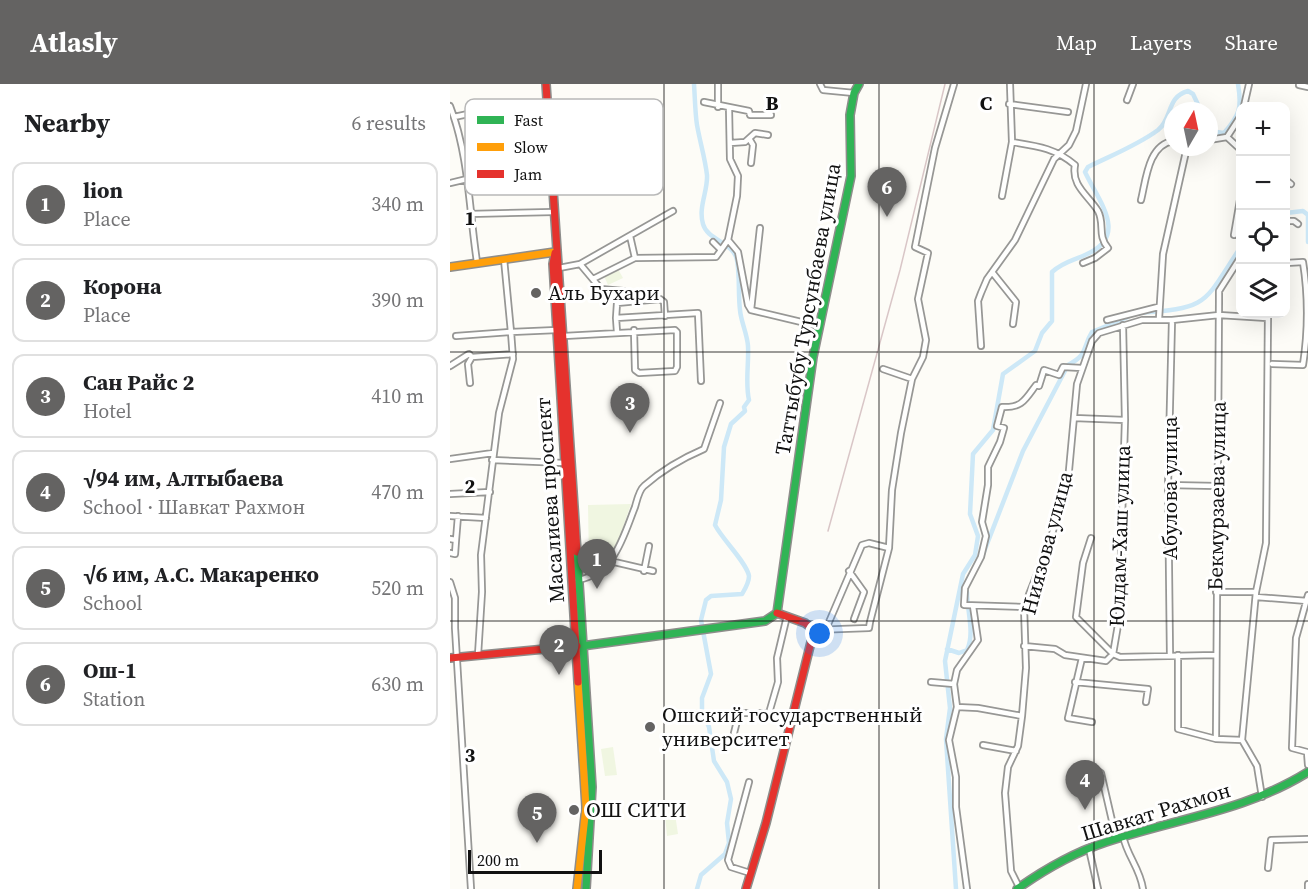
<!DOCTYPE html>
<html lang="en">
<head>
<meta charset="utf-8">
<style>
	body { margin:0; font-family:"Source Serif 4",serif; background:#f2f2f2; color:#202124 }
	.controls { position:absolute; right:18px; top:18px; display:grid; overflow:hidden; border-radius:12px; box-shadow:0 6px 24px #0002 }
	.controls button { width:54px; height:54px; display:grid; place-items:center; padding:0; border:0; border-bottom:2px solid #e0e0e0; background:#fff; color:#202124; font:30px sans-serif }
	.compass { position:absolute; left:714px; top:18px; width:54px; height:54px; border-radius:50%; background:#fff; box-shadow:0 6px 24px #0002; rotate:9deg }
	.scale { position:absolute; left:18px; bottom:15px; width:134px; box-sizing:border-box; padding-left:6px; border:3px solid #111; border-top:0; font-size:16px; line-height:21px; white-space:nowrap; color:#111; -webkit-text-stroke:4px #fff; paint-order:stroke }
	.you { position:absolute; left:370px; top:550px; width:21px; height:21px; margin:-15px; border:4px solid #fff; border-radius:50%; background:#1a73e8; box-shadow:0 0 0 9px #1a73e833 }
	.badge { display:grid; place-items:center; width:39px; height:39px; border-radius:50%; background:#646362; color:#fff; font-size:20px; font-weight:700 }
	.pin { position:absolute; translate:-50% -50px; filter:drop-shadow(0 2px 3px #0008) }
	.pin::after { content:''; position:absolute; top:32px; width:21px; height:18px; background:inherit; clip-path:polygon(0 0,100% 0,50% 100%) }
	.list { margin:0; padding:0; list-style:none }
	h2 { display:flex; justify-content:space-between; align-items:center; height:78px; margin:0; padding:0 24px; font-size:26px }
	h2 small { font-size:20px; font-weight:400; color:#757577 }
	.list li { display:grid; grid-template-columns:39px 1fr auto; gap:18px; align-items:center; box-sizing:border-box; height:84px; margin:0 12px 12px; padding:0 12px; border:2px solid #e0e0e0; border-radius:12px }
	.list b { display:block; font-size:22px; white-space:nowrap }
	.list p { margin:0; font-size:20px; white-space:nowrap; color:#757577 }
	.list em { font-size:20px; font-style:normal; color:#757577 }
	.icon { flex:none; width:33px; height:33px; fill:none; stroke:currentColor; stroke-width:2; stroke-linecap:round; stroke-linejoin:round }
	.map { position:relative; flex:none; width:858px; height:805px; overflow:hidden }
	header { display:flex; align-items:center; gap:36px; box-sizing:border-box; height:84px; padding:0 30px; background:#646362; color:#fff }
	header strong { font-size:28px }
	nav { display:flex; gap:33px; margin-inline-start:auto; font-size:21px }
	main { display:flex }
	aside { flex:1; background:#fff }
	.map>svg:first-child { display:block }
	.pitch { fill:#f0f6e1 }
	.lines { fill:none; stroke-linecap:round; stroke-linejoin:round }
	.canal { stroke:#cde8f7; stroke-width:4.5 }
	.street-casing { stroke:#979795; stroke-width:8 }
	.fast-casing { stroke:#8e8d8b; stroke-width:10 }
	.slow-casing { stroke:#8e8d8b; stroke-width:10 }
	.jam-casing { stroke:#8e8d8b; stroke-width:10 }
	.street { stroke:#fffffe; stroke-width:4.5 }
	.fast { stroke:#30b455; stroke-width:7 }
	.slow { stroke:#ff9f0a; stroke-width:7 }
	.jam { stroke:#e5322d; stroke-width:7 }
	.rail { stroke:#d9c6c7; stroke-width:1.5 }
	.grid { fill:none; stroke:#111; stroke-width:1.5; stroke-opacity:0.55 }
	.poi-dot { fill:#646362; stroke:#fff; stroke-width:2 }
	.labels { text-anchor:middle; stroke-width:6; stroke-linejoin:round; paint-order:stroke }
	.poi-label { font-size:21px; fill:#111; stroke:#fff; text-anchor:start }
	.street-label { font-size:21px; fill:#111; stroke:#fff }
	.key { fill:#fff; stroke:#b8b8b8; stroke-width:1.5 }
	.key-label { font-size:16px; fill:#111 }
	.grid-label { font-size:20px; text-anchor:middle; font-weight:bold; fill:#111; stroke:#fff; stroke-width:6; stroke-linejoin:round; paint-order:stroke }
</style>
</head>
<body>
<header>
<strong>Atlasly</strong>
<nav><a>Map</a><a>Layers</a><a>Share</a></nav>
</header>
<main>
<aside>
<h2>Nearby<small>6 results</small></h2>
<ul class="list">
<li><span class="badge">1</span><div><b>lion</b><p>Place</p></div><em>340 m</em></li>
<li><span class="badge">2</span><div><b>Корона</b><p>Place</p></div><em>390 m</em></li>
<li><span class="badge">3</span><div><b>Сан Райс 2</b><p>Hotel</p></div><em>410 m</em></li>
<li><span class="badge">4</span><div><b>√94 им, Алтыбаева</b><p>School · Шавкат Рахмон</p></div><em>470 m</em></li>
<li><span class="badge">5</span><div><b>√6 им, А.С. Макаренко</b><p>School</p></div><em>520 m</em></li>
<li><span class="badge">6</span><div><b>Ош-1</b><p>Station</p></div><em>630 m</em></li>
</ul>
</aside>
<div class="map">
<svg width="858" height="805" viewBox="0 0 858 805">
	<rect width="100%" height="100%" fill="#fdfcf7"/>
	<path class="pitch" d="M168,185L173,194L158,201L154,192Z
		M181,420L166,464L157,477L139,481L138,421Z
		M163,663L167,691L155,692L151,665Z
		M225,730L228,750L217,752L215,731Z"/>
	<g class="lines">
		<path class="canal" d="M244,0C245,14 245,28 247,41C250,58 255,74 257,91C258,107 248,123 253,140C257,156 284,159 287,176C290,193 288,210 290,226C291,238 297,249 298,262C299,280 295,299 299,316L294,323L295,327L281,340L274,363L271,416L265,441C272,455 297,479 299,492C299,499 295,505 292,510L261,512L256,516L251,536L261,590L252,614V627L259,643L264,677L277,698L281,715L277,739L279,759L275,770L251,791L247,805
			M759,39L766,48L774,49C790,31 792,23 788,0
			M836,129L853,127L858,131V158
			M689,229C760,224 753,220 790,164
			M532,473L573,367L618,281C639,270 632,264 642,248L678,233
			M497,565L509,569L517,566C525,549 517,527 517,508
			M506,805L496,655L500,624L495,577L513,490L525,471L528,452L520,430L523,370L543,346L553,290L585,267L592,249L602,237V188C613,178 622,177 635,171C680,152 649,118 635,88L638,83C660,72 688,61 708,46C723,34 716,13 738,7L743,10L751,27"/>
		<defs>
			<path id="street" d="M268,0V23
				M370,0L373,6L404,9
				M849,1L858,3
				M677,16L683,0
				M254,18L299,27L300,31H321
				M559,20L618,28
				M0,22C19,71 19,126 27,178
				M794,22L799,0
				M4,33L32,27
				M777,53L790,65
				M300,56L303,61L301,79
				M759,56L777,53L790,33
				M562,58C587,62 605,64 625,81C621,102 638,111 648,127C655,140 647,151 658,164L645,174L633,179
				M280,59L295,58L305,49L318,51
				M836,96L841,100
				M0,99L17,95
				M552,112L562,58L560,0
				M691,116C696,96 698,61 723,57
				M19,130L103,128
				M836,137H844L848,140
				M310,144L301,226L368,242
				M784,151L790,116
				M180,152L185,174L266,173L271,166L263,158
				M278,156L288,168L298,221L301,226
				M271,166L278,156L287,112L288,92L280,75L279,24
				M130,180L151,205L173,207
				M109,184L130,180L223,127
				M542,188L566,218L563,240
				M143,195L185,174
				M166,234L167,219L210,215L214,218L215,232
				M709,235L713,170L737,63
				M657,236L708,223
				M167,248L166,234L248,229L251,297
				M6,252L61,248L54,175
				M114,252L225,246L227,248V283L225,287L189,289L185,286L184,246
				M531,262L528,217L531,209L537,195L565,156L604,75L619,61L626,47L636,0
				M822,280L853,281C858,248 858,210 853,178L836,179
				M0,282L19,270L22,273
				M433,285L462,295
				M20,299L18,280L22,273L63,270
				M624,334L675,336
				M0,375L43,369
				M42,376L114,379
				M718,401L767,402
				M0,410L40,408
				M0,432L36,434
				M641,454L633,479L626,533L663,570L670,573L766,571
				M0,455L6,456L8,432
				M0,469L5,470L6,456
				M160,477L203,487
				M194,487L199,462
				M399,487L414,508L404,535
				M128,496C165,489 173,453 185,423C187,416 189,406 194,402C211,387 233,374 254,365L270,319
				M0,498L5,514V544L21,805
				M766,508H806
				M858,511L846,554L842,664L857,668L858,681
				M806,513L857,517
				M574,523L514,521L515,504L531,473L536,452L532,438L538,401V383L550,358L554,344L547,342L552,323C572,324 575,316 586,301L589,302L594,286L609,291L613,283L632,284
				M376,545L412,461L419,459L439,464
				M364,546L419,544L420,538L439,464L442,406L451,349L462,295L473,273L476,256L468,215L478,169L465,163L485,64L504,0
				M574,562L605,565L615,571L656,577L663,570L669,535L675,336L673,241
				M28,571L32,508L31,471L49,329L63,275L61,248L107,246
				M720,571L718,401L722,236
				M728,571V645L766,655L792,656L807,682L812,713
				M632,574L618,634L642,638
				M481,598L504,600
				M625,598L698,605L696,618
				M507,623L528,624L572,632
				M284,649L289,629H319L328,598L327,574L337,532
				M766,655L769,217V207L790,174
				M792,656L806,508L816,459L818,230
				M533,661L566,667
				M625,684L645,685L651,689L666,754
				M299,698L278,776L281,783L300,789
				M673,752C677,772 690,784 693,805
				M639,765L648,805
				M818,784L821,756L858,755
				M569,803L561,787L555,709L558,683L568,662L572,632L576,584L574,523L599,460L618,397L627,300L642,257L649,249L692,236H722L769,231L817,234
				M517,805L506,723V693L499,656L507,623L504,600L507,586L528,556L523,522
				M858,805V800"/>
			<path id="fast" d="M127,468L142,703L136,805
				M327,529L363,273L401,92L400,31L404,9L409,0
				M132,562L315,537L327,529
				M567,805C595,785 623,769 656,758C724,735 796,727 858,688"/>
			<path id="slow" d="M0,183L105,168
				M127,805L136,723L128,598"/>
			<path id="jam" d="M96,0L127,468
				M105,169L103,180L128,598
				M0,574L127,562
				M296,805L316,739L364,546L355,539L327,529"/>
		</defs>
		<use href="#street" class="street-casing"/>
		<use href="#fast" class="fast-casing"/>
		<use href="#slow" class="slow-casing"/>
		<use href="#jam" class="jam-casing"/>
		<use href="#street" class="street"/>
		<use href="#fast" class="fast"/>
		<use href="#slow" class="slow"/>
		<use href="#jam" class="jam"/>
		<path class="rail" d="M378,447L450,186L495,0"/>
	</g>
	<path class="grid" d="M214,0V805M429,0V805M644,0V805M0,268H858M0,537H858"/>
	<g class="poi-dot">
		<circle cx="86" cy="209" r="6"/>
		<circle cx="200" cy="643" r="6"/>
		<circle cx="124" cy="726" r="6"/>
	</g>
	<g class="labels">
		<g class="poi-label">
			<text x="98" y="216">Аль Бухари</text>
			<text x="212" y="638">Ошский государственный<tspan x="212" dy="24">университет</tspan></text>
			<text x="136" y="733">ОШ СИТИ</text>
		</g>
		<g class="street-label">
			<text transform="translate(358 225) rotate(-80)" y="7">Таттыбубу Турсунбаева улица</text>
			<text transform="translate(720 404) rotate(-90)" y="7">Абулова улица</text>
			<text transform="translate(767 412) rotate(-89)" y="7">Бекмурзаева улица</text>
			<text transform="translate(100 416) rotate(-94)" y="7">Масалиева проспект</text>
			<text transform="translate(670 452) rotate(-88)" y="7">Юлдам-Хаш улица</text>
			<text transform="translate(597 459) rotate(-75)" y="7">Ниязова улица</text>
			<text transform="translate(706 728) rotate(-17)" y="7">Шавкат Рахмон</text>
		</g>
	</g>
	<rect x="15" y="15" width="198" height="96" rx="9" class="key"/>
	<rect x="27" y="32" width="27" height="8" fill="#30b455"/>
	<rect x="27" y="59" width="27" height="8" fill="#ff9f0a"/>
	<rect x="27" y="86" width="27" height="8" fill="#e5322d"/>
	<g class="key-label">
		<text x="64" y="42">Fast</text>
		<text x="64" y="69">Slow</text>
		<text x="64" y="96">Jam</text>
	</g>
	<g class="grid-label">
		<text x="322" y="26">B</text>
		<text x="536" y="26">C</text>
		<text x="20" y="141">1</text>
		<text x="20" y="409">2</text>
		<text x="20" y="678">3</text>
	</g>
</svg>
<div class="controls">
<button>+</button>
<button>−</button>
<button><svg class="icon" aria-label="locate" viewBox="0 0 24 24"><circle cx="12" cy="12" r="6"/><path d="M12 2v4M12 18v4M2 12h4M18 12h4"/></svg></button>
<button><svg class="icon" aria-label="layers" viewBox="0 0 24 24"><path d="M12 4l9 5-9 5-9-5zM3 14l9 5 9-5"/></svg></button>
</div>
<svg class="compass" viewBox="-18 -18 36 36"><path d="M0-13l5 13h-10z" fill="#e53935"/><path d="M0 13l5-13h-10z" fill="#757577"/></svg>
<div class="scale">200 m</div>
<div class="you"></div>
<div class="pin badge" style="left:147px;top:505px">1</div>
<div class="pin badge" style="left:109px;top:591px">2</div>
<div class="pin badge" style="left:180px;top:349px">3</div>
<div class="pin badge" style="left:635px;top:726px">4</div>
<div class="pin badge" style="left:87px;top:759px">5</div>
<div class="pin badge" style="left:437px;top:133px">6</div>
</div>
</main>
</body>
</html>
